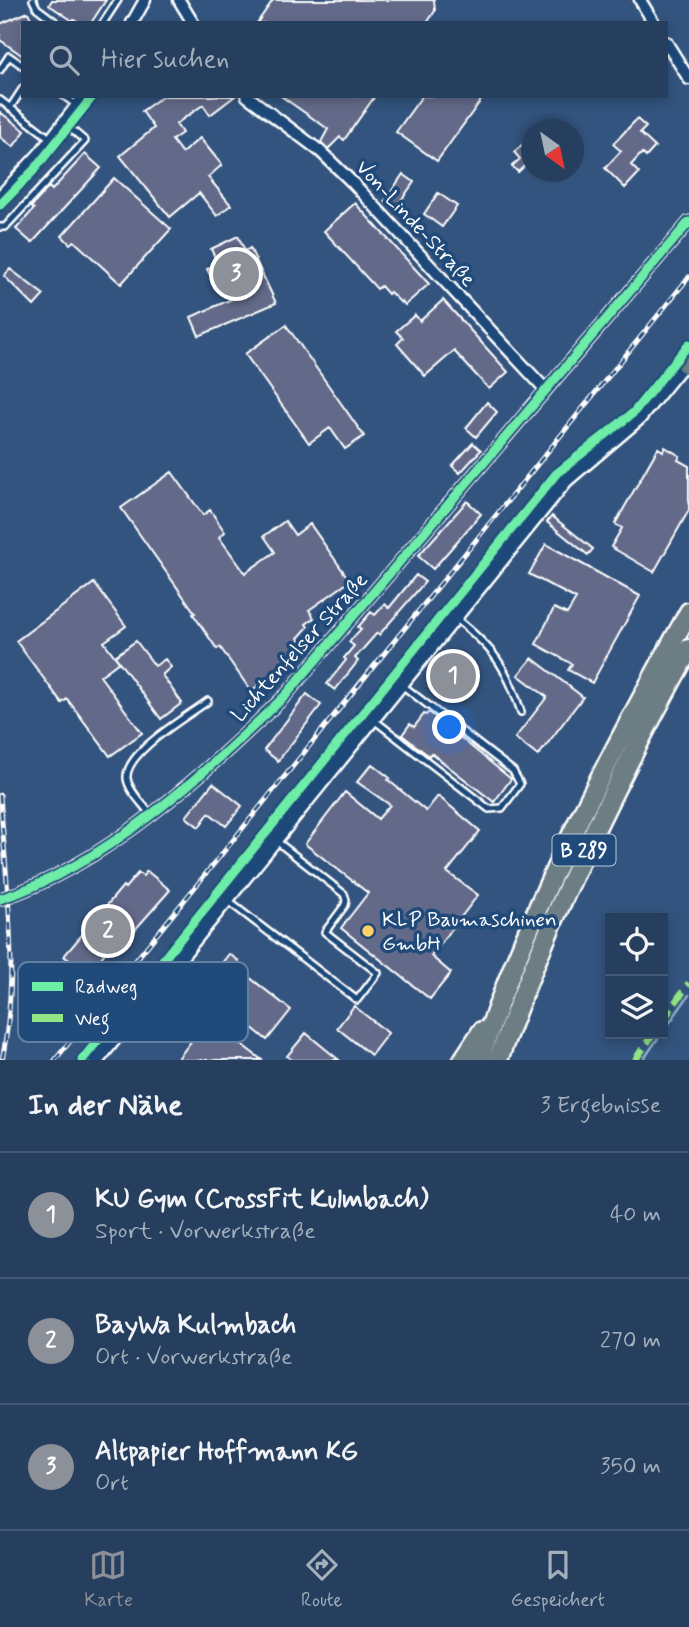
<!DOCTYPE html>
<html lang="de">
<head>
<meta charset="utf-8">
<style>
	body { margin:0; font-family:Mynerve,sans-serif; background:#2e4664; color:#f1f3f6 }
	.controls { position:absolute; right:21px; bottom:21px; display:grid; overflow:hidden; border-radius:0px; box-shadow:0 4px 10px #0003 }
	.controls button { width:63px; height:63px; display:grid; place-items:center; padding:0; border:0; border-bottom:2px solid #425873; background:#263f5e; color:#f1f3f6; font:35px sans-serif }
	.compass { position:absolute; left:521px; top:119px; width:63px; height:63px; border-radius:50%; background:#263f5e; box-shadow:0 4px 10px #0003; rotate:147deg }
	.you { position:absolute; left:450px; top:728px; width:24px; height:24px; margin:-18px; border:5px solid #fff; border-radius:50%; background:#1a73e8; box-shadow:0 0 0 10px #1a73e833 }
	.badge { display:grid; place-items:center; width:46px; height:46px; border-radius:50%; background:#8c9099; color:#fff; font-size:23px; font-weight:700 }
	.pin { position:absolute; translate:-50% -50%; border:4px solid #fff; box-shadow:0 2px 7px #0006 }
	.list { margin:0; padding:0; list-style:none }
	h2 { display:flex; justify-content:space-between; align-items:center; height:91px; margin:0; padding:0 28px; font-size:30px }
	h2 small { font-size:23px; font-weight:400; color:#a4afbc }
	.list li { display:grid; grid-template-columns:46px 1fr auto; gap:21px; align-items:center; box-sizing:border-box; height:126px; padding:0 28px; border-top:2px solid #425873 }
	.list b { display:block; font-size:26px; white-space:nowrap }
	.list p { margin:0; font-size:23px; white-space:nowrap; color:#a4afbc }
	.list em { font-size:23px; font-style:normal; color:#a4afbc }
	.icon { flex:none; width:38px; height:38px; fill:none; stroke:currentColor; stroke-width:2; stroke-linecap:round; stroke-linejoin:round }
	.map { position:relative; flex:none; width:689px; height:1060px; overflow:hidden }
	.search { position:absolute; background:#263f5e; box-shadow:0 4px 10px #0003; left:21px; right:21px; top:21px; height:77px; display:flex; align-items:center; gap:18px; box-sizing:border-box; padding:0 24px; border-radius:0px; color:#a4afbc; font-size:26px }
	.sheet { height:469px; background:#263f5e }
	nav { display:flex; justify-content:space-around; align-items:center; box-sizing:border-box; height:98px; border-top:2px solid #425873; background:#263f5e; font-size:19px; color:#a4afbc }
	nav a { display:grid; justify-items:center; gap:4px }
	nav .on { color:#8c9099 }
	.map>svg:first-child { display:block }
	.lines { fill:none; stroke-linecap:round; stroke-linejoin:round }
	.stream { stroke:#8fafc7; stroke-width:2.5 }
	.building { fill:#636a89; stroke:#fff; stroke-width:2 }
	.lane-casing { stroke:#fff; stroke-width:10 }
	.street-casing { stroke:#fff; stroke-width:15 }
	.secondary-casing { stroke:#fff; stroke-width:19 }
	.highway-casing { stroke:#fff; stroke-width:23 }
	.lane { stroke:#1f4a7a; stroke-width:5 }
	.street { stroke:#1f4a7a; stroke-width:10 }
	.secondary { stroke:#1f4a7a; stroke-width:14 }
	.highway { stroke:#6d7d84; stroke-width:18 }
	.rail-casing { stroke:#fff; stroke-width:5 }
	.rail { stroke:#1f4a7a; stroke-width:2.5; stroke-dasharray:8; stroke-linecap:butt }
	.quiet { stroke:#94e586; stroke-width:7; stroke-dasharray:14 7; stroke-linecap:butt }
	.cycleway-casing { stroke:#1f4a7a; stroke-width:13 }
	.cycleway { stroke:#6deda7; stroke-width:9 }
	.poi-dot { fill:#ffd166; stroke:#1f4a7a; stroke-width:2.5 }
	.labels { text-anchor:middle; stroke-width:7; stroke-linejoin:round; paint-order:stroke }
	.shield { fill:#1f4a7a; stroke:#bcc9d7; stroke-width:2 }
	.shield-label { font-size:19px; font-weight:bold; fill:#fff }
	.street-label { font-size:21px; fill:#fff; stroke:#1f4a7a }
	.poi-label { font-size:21px; fill:#fff; stroke:#1f4a7a; text-anchor:start }
	.key { fill:#1f4a7a; stroke:#6280a2; stroke-width:2 }
	.key-label { font-size:19px; fill:#fff }
</style>
</head>
<body>
<div class="map">
<svg width="689" height="1060" viewBox="0 0 689 1060">
	<rect width="100%" height="100%" fill="#33547e"/>
	<filter id="ink" filterUnits="userSpaceOnUse"><feTurbulence type="fractalNoise" baseFrequency=".0143" numOctaves="2"/><feDisplacementMap in="SourceGraphic" scale="14" xChannelSelector="R" yChannelSelector="G"/><feConvolveMatrix kernelMatrix="1 2 1 2 8 2 1 2 1" color-interpolation-filters="sRGB"/></filter>
	<g filter="url(#ink)">
		<g class="lines">
			<path class="stream" d="M663,1032L689,995
				M643,1060L661,1034"/>
		</g>
		<path class="building" d="M52,0H106L91,23H80L74,19L73,21L49,5Z
			M273,0H434L435,11L427,23H257Z
			M28,12L33,23H23V56L0,40V24Z
			M163,96H235L210,115L203,105L176,124L182,133L172,140L182,153L200,138L222,165L208,177L231,205L217,216L199,193L170,217L120,156L154,128L142,111Z
			M281,96H375L344,140L340,137L328,149L321,142L328,129Z
			M422,96H484L437,161L396,132Z
			M0,112L25,131L13,147L0,137Z
			M637,119L646,127L640,133L655,147L646,157L642,153L631,165L639,173L625,188L605,168L621,151L613,144Z
			M522,145L528,152L531,148V160L518,172L512,166L520,159L514,152Z
			M85,154L101,168L32,243L16,229L34,209L31,207L49,187L52,190Z
			M403,174L414,182L395,209L385,201Z
			M114,178L171,229L121,284L74,241L70,244L62,236Z
			M438,193L457,206L442,227L424,214Z
			M355,203L429,284L405,305L402,301L401,303L390,292L388,294L381,286L377,289L324,231Z
			M238,236L245,251L250,248L276,303L199,336L191,317L234,298L226,280L215,285L207,269L218,264L211,249Z
			M10,269L44,295L34,306L4,276Z
			M443,300L508,372L489,389L454,351L425,376L397,344L403,338L396,331L415,315L420,321Z
			M286,325L364,436L345,449L330,428L309,443L245,354Z
			M487,402L497,412L476,437L466,428Z
			M473,443L481,450L460,473L452,466Z
			M665,447L680,456L678,460L689,466V510L654,572L611,547L622,528L615,524L658,448L663,451Z
			M172,472L203,515L210,510L225,532L219,537L245,573L275,552L264,536L285,521L295,535L310,524L350,581L309,610L314,618L306,624L308,627L298,638L307,650L251,691L220,647L217,649L193,614L195,613L121,508Z
			M467,501L481,514L433,569L418,556Z
			M552,516L593,549L588,555L547,522Z
			M546,544L640,596L592,683L568,670L572,664L536,644L554,608L567,614L576,599L529,574Z
			M416,575L425,582L379,635L377,633L355,658L358,661L335,690L327,684L346,660L344,658L354,646L349,642L361,629L358,627L371,612L375,615L385,604L389,608Z
			M94,583L126,626L104,642L119,662L100,676L142,733L110,756L67,699L62,703L16,641Z
			M136,641L155,666L165,659L171,667L162,675L182,703L161,719L115,656Z
			M456,655L471,667L448,696L433,684Z
			M532,658L583,697L538,756L515,738L547,697L518,675Z
			M307,694L321,705L278,761L264,750Z
			M429,712L511,779L494,802L431,753L429,756L402,735L410,724L414,727L424,714L426,715Z
			M372,764L390,778L388,780L426,811L438,796L480,831L447,872L478,895L431,956L451,973L430,999L341,928L368,893L305,844L345,792L378,819L390,805L357,782Z
			M213,783L242,806L226,826L209,813L199,827L186,817Z
			M147,871L170,890L119,948L116,949L111,945L88,975L64,956L123,886L125,888L138,873L143,876Z
			M229,954L239,961L235,966L291,1010L267,1040L220,1002L227,993L209,979Z
			M178,999L207,1021L208,1019L262,1060H177L195,1036L166,1015Z
			M354,1006L388,1033L371,1055L337,1028Z
			M306,1033L339,1060H292L287,1056Z"/>
		<g class="lines">
			<defs>
				<path id="lane" d="M33,0L37,8L57,23
					M103,23L118,0
					M0,70L9,56L23,66
					M64,96L78,106
					M0,100L51,139
					M10,108L23,88
					M0,227H5L85,141L64,123
					M454,617C493,648 506,665 521,712
					M374,720L489,809L502,808L520,784L513,771L402,685
					M150,814C143,804 128,790 127,778C125,752 188,716 208,701
					M228,901L357,1000L378,973L325,932L345,905L346,900L344,894L275,840"/>
				<path id="street" d="M179,0L193,23
					M640,0L654,23
					M132,23L145,0
					M666,42L689,79
					M247,96L320,151L353,183L546,390
					M0,196L39,154L84,96
					M0,899C107,865 206,772 286,695L689,222"/>
				<path id="secondary" d="M96,1060L565,480L638,418L689,355"/>
				<path id="highway" d="M684,362L689,365
					M463,1060L482,1031
					M479,1060C531,903 609,756 689,612
					M498,1060C549,917 615,782 689,649"/>
			</defs>
			<use href="#lane" class="lane-casing"/>
			<use href="#street" class="street-casing"/>
			<use href="#secondary" class="secondary-casing"/>
			<use href="#highway" class="highway-casing"/>
			<use href="#lane" class="lane"/>
			<use href="#street" class="street"/>
			<use href="#secondary" class="secondary"/>
			<use href="#highway" class="highway"/>
			<defs>
				<path id="rail" d="M0,795C6,883 20,973 2,1060
					M55,1060L689,277"/>
			</defs>
			<use href="#rail" class="rail-casing"/>
			<use href="#rail" class="rail"/>
			<path class="quiet" d="M663,1020L689,983
				M635,1060L653,1034"/>
			<defs>
				<path id="cycleway" d="M0,205L34,170L93,96
					M0,899C107,865 206,772 286,695L689,222
					M82,1060L556,474L633,413L689,344"/>
			</defs>
			<use href="#cycleway" class="cycleway-casing"/>
			<use href="#cycleway" class="cycleway"/>
		</g>
	</g>
	<circle class="poi-dot" cx="368" cy="931" r="7"/>
	<g class="labels">
		<rect class="shield" x="552.5" y="834.5" width="63" height="31" rx="5"/>
		<g class="shield-label">
			<text x="584" y="857">B 289</text>
		</g>
		<g class="street-label">
			<text transform="translate(416 223) rotate(47)" y="7">Von-Linde-Straße</text>
			<text transform="translate(299 647) rotate(-48)" y="7">Lichtenfelser Straße</text>
		</g>
		<g class="poi-label">
			<text x="382" y="926">KLP Baumaschinen<tspan x="382" dy="24">GmbH</tspan></text>
		</g>
	</g>
	<rect x="18" y="962" width="230" height="80" rx="10" class="key"/>
	<rect x="32" y="982" width="31" height="9" fill="#6deda7"/>
	<rect x="32" y="1014" width="31" height="8" fill="#94e586"/>
	<g class="key-label">
		<text x="75" y="993">Radweg</text>
		<text x="75" y="1025">Weg</text>
	</g>
</svg>
<div class="controls">
<button><svg class="icon" aria-label="locate" viewBox="0 0 24 24"><circle cx="12" cy="12" r="6"/><path d="M12 2v4M12 18v4M2 12h4M18 12h4"/></svg></button>
<button><svg class="icon" aria-label="layers" viewBox="0 0 24 24"><path d="M12 4l9 5-9 5-9-5zM3 14l9 5 9-5"/></svg></button>
</div>
<svg class="compass" viewBox="-18 -18 36 36"><path d="M0-13l5 13h-10z" fill="#e53935"/><path d="M0 13l5-13h-10z" fill="#a4afbc"/></svg>
<div class="you"></div>
<div class="pin badge" style="left:453px;top:676px">1</div>
<div class="pin badge" style="left:108px;top:931px">2</div>
<div class="pin badge" style="left:236px;top:274px">3</div>
<div class="search"><svg class="icon" aria-label="search" viewBox="0 0 24 24"><circle cx="10" cy="10" r="6"/><path d="M15 15l6 6"/></svg>Hier suchen</div>
</div>
<section class="sheet">
<h2>In der Nähe<small>3 Ergebnisse</small></h2>
<ul class="list">
<li><span class="badge">1</span><div><b>KU Gym (CrossFit Kulmbach)</b><p>Sport · Vorwerkstraße</p></div><em>40 m</em></li>
<li><span class="badge">2</span><div><b>BayWa Kulmbach</b><p>Ort · Vorwerkstraße</p></div><em>270 m</em></li>
<li><span class="badge">3</span><div><b>Altpapier Hoffmann KG</b><p>Ort</p></div><em>350 m</em></li>
</ul>
</section>
<nav>
<a class="on"><svg class="icon" aria-label="map" viewBox="0 0 24 24"><path d="M3 6l6-2 6 2 6-2v14l-6 2-6-2-6 2zM9 4v14M15 6v14"/></svg>Karte</a>
<a><svg class="icon" aria-label="directions" viewBox="0 0 24 24"><path d="M12 3l9 9-9 9-9-9zM9 14v-3h6M13 9l2 2-2 2"/></svg>Route</a>
<a><svg class="icon" aria-label="saved" viewBox="0 0 24 24"><path d="M7 4h10v16l-5-4-5 4z"/></svg>Gespeichert</a>
</nav>
</body>
</html>
